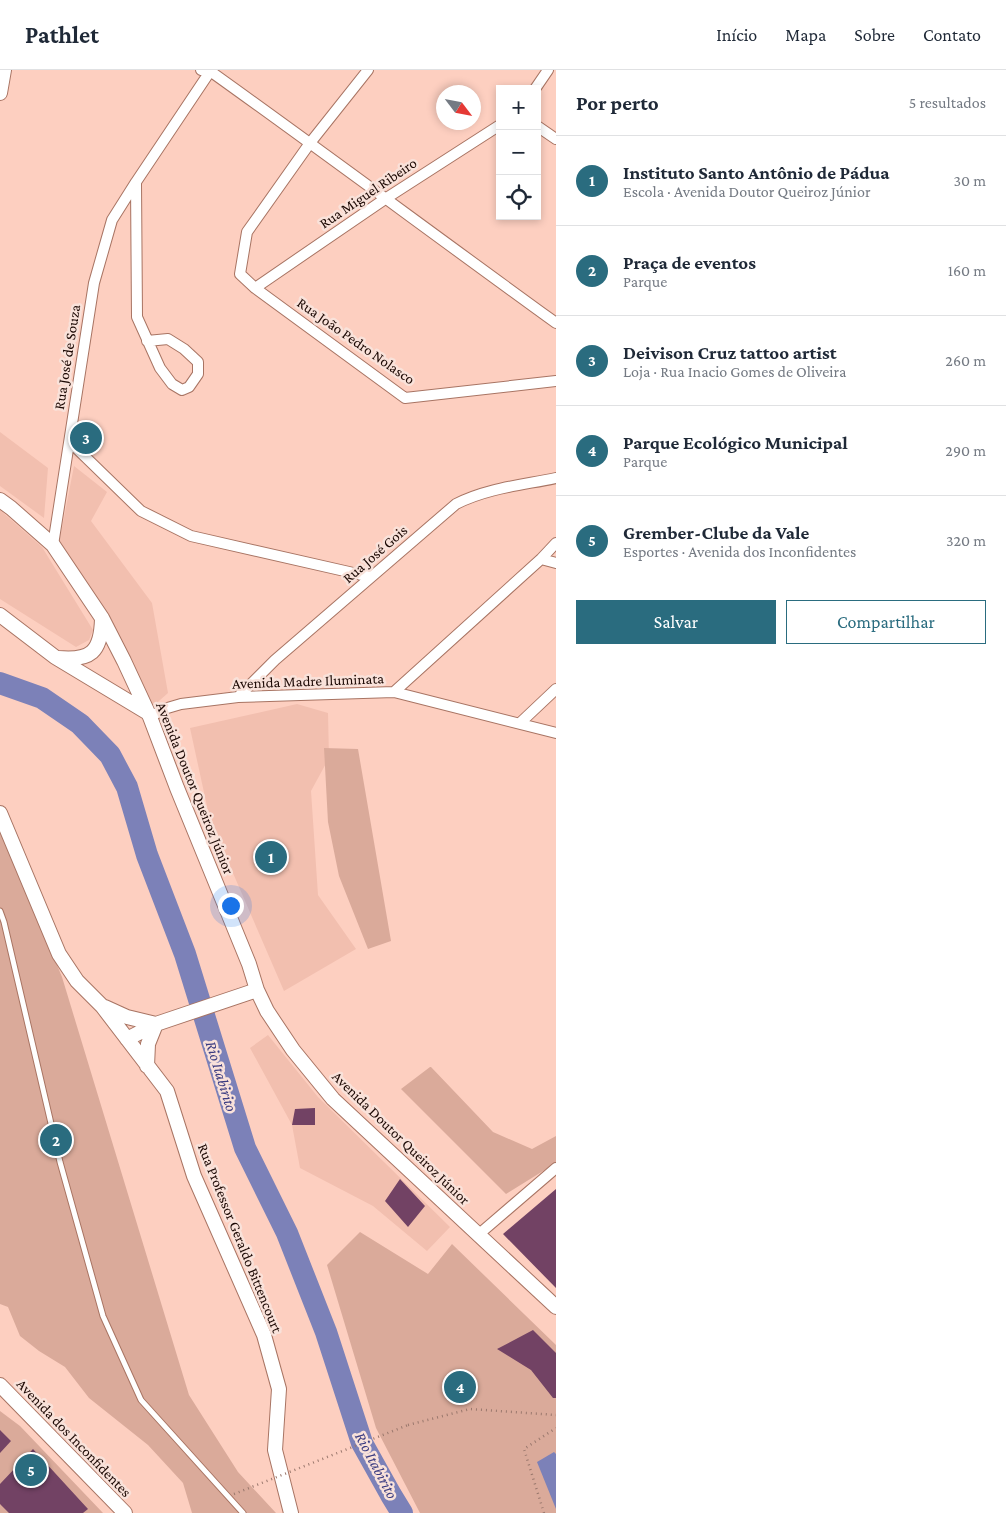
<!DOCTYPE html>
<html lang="pt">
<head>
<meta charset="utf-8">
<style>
	body { margin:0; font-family:"Crimson Pro",serif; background:#f2f2f3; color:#1f2937 }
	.controls { position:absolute; right:15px; top:15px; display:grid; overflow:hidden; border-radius:0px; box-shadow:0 2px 8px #0003 }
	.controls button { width:45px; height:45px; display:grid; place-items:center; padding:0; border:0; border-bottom:1px solid #e0e1e3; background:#fff; color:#1f2937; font:25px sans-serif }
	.compass { position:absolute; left:436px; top:15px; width:45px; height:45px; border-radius:50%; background:#fff; box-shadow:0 2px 8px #0003; rotate:122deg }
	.you { position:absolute; left:230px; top:835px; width:18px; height:18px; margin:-12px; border:4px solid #fff; border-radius:50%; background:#1a73e8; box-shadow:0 0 0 8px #1a73e833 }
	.badge { display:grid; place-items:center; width:32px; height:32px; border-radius:50%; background:#2a6c7f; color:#fff; font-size:16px; font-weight:700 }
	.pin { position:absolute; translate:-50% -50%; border:2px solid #fff; box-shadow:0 1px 5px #0006 }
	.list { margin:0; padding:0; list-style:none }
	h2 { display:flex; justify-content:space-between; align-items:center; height:65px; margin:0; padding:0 20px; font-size:21px }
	h2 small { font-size:16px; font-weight:400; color:#747a83 }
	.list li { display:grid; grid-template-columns:32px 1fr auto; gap:15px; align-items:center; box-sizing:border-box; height:90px; padding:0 20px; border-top:1px solid #e0e1e3 }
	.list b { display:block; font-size:19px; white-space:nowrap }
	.list p { margin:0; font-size:16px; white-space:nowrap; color:#747a83 }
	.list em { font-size:16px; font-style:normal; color:#747a83 }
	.actions { display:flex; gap:10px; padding:15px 20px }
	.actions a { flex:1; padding:11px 0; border:1px solid #2a6c7f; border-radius:0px; text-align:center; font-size:18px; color:#2a6c7f }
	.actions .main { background:#2a6c7f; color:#fff }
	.icon { flex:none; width:28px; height:28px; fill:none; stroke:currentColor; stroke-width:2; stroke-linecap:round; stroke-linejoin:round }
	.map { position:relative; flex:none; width:556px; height:1443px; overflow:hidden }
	header { display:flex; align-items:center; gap:30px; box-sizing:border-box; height:70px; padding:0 25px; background:#fff; border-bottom:1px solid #e0e1e3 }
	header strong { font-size:24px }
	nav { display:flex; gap:28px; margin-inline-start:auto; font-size:18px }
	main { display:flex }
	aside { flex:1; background:#fff }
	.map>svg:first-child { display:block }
	.built { fill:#f2bfaf }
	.green { fill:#daaa9a }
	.water { fill:#7c81b8 }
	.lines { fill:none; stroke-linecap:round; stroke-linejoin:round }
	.river { stroke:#7c81b8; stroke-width:22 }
	.building { fill:#724264 }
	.lane-casing { stroke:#a87463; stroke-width:7 }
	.street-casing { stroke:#a87463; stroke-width:12 }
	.secondary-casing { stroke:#a87463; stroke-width:16 }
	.path { stroke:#9a786d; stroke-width:2.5; stroke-dasharray:1 4; stroke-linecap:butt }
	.lane { stroke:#fff; stroke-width:5 }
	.street { stroke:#fff; stroke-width:10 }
	.secondary { stroke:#fff; stroke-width:14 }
	.path-bridge { stroke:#9a786d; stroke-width:2.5; stroke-dasharray:1 4; stroke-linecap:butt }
	.labels { text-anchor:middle; stroke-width:5; stroke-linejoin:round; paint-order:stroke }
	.street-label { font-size:15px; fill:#1c0904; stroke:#f9e2da }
	.water-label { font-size:16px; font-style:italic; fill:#3b3c81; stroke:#f9e2da }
</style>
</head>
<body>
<header>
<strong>Pathlet</strong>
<nav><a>Início</a><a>Mapa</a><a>Sobre</a><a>Contato</a></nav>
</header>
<main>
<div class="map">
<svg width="556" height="1443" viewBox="0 0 556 1443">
	<rect width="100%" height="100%" fill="#fdcfc0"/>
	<path class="built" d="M0,362L48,398L44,448L0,416Z
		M74,396L107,422L91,451L152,533L168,623L151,638L59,473Z
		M0,440L42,477L93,560L89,570L76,577L0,529Z
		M297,634L328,643L329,688L311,721L318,825L356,879L284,921L210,750L190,658Z
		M268,965L318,1027L450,1157L427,1181L373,1136L300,1098L292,1055L250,978Z"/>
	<path class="green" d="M324,678L358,679L391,871L368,879L339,806L328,752Z
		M0,758L62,907L189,1325L238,1402L276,1443H192L183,1413L148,1375L89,1328L65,1297L39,1281L20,1266L8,1237L0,1234Z
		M430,997H431L493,1062L532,1079L556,1066V1093L506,1124L401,1019Z
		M360,1162L428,1204L452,1174L556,1275V1443H420L376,1358L327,1195Z
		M0,1341L20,1356L103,1443H0Z"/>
	<path class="water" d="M554,1382L556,1384V1439L537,1392Z"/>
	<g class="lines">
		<path class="river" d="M0,613L42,628L80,654L110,685L127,717L147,785L185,884L245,1078L287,1163L326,1262L362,1373L391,1425L402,1443"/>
	</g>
	<path class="building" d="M315,1038V1055H292L295,1039Z
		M400,1109L425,1136L408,1157L385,1131Z
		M556,1119V1218L503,1164Z
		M533,1260L556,1283V1328H553L531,1300L497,1279Z
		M0,1360L11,1371L0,1383Z
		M33,1379L88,1439L83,1443H9L0,1434V1414Z"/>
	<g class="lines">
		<defs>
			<path id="lane" d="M0,841L4,852L60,1092L103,1246L141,1330L243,1443"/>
			<path id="street" d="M201,0L210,1C326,84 440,169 556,253
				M368,0L310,73L247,162L240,204L255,218L405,328L556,311
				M535,19L548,0
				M537,56L556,69
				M136,113L137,247L160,298L172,314L182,320L189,317L198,304V292L184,279L168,269L147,271
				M255,218L385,129L500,55
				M70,372L141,441L191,466L371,507
				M53,475L94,213L112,150L136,112L211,0
				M541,489L556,493
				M394,622L541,489L556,473
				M238,627L275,590L456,434C487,418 523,415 556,408
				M150,647L164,639L181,634L238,627L394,622L556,663
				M520,653L556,619
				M478,1165L556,1098"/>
			<path id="secondary" d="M0,23L4,0
				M0,430L11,438L53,475L102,548L124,591L150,647L177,718L249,894L257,920L267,941L293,980L333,1029L556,1237
				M0,545L55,587L148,643
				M58,588C91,591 101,582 102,549
				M0,743L59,884L77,911L102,936L167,1021L194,1106L264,1265L279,1319L275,1380L291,1443
				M105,937L127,947L156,954L148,974L147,996
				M127,969L156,954L257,920
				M0,1315L125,1443"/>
		</defs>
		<use href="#lane" class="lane-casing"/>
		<use href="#street" class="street-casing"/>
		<use href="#secondary" class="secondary-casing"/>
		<path class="path" d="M408,1355L470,1339L556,1345
			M544,1443L524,1379L556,1358"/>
		<use href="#lane" class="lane"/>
		<use href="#street" class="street"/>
		<use href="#secondary" class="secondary"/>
		<path class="path-bridge" d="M234,1424L408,1355"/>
	</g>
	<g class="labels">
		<g class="street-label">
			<text transform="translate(368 123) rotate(-34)" y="5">Rua Miguel Ribeiro</text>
			<text transform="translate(356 271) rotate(35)" y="5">Rua João Pedro Nolasco</text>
			<text transform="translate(67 287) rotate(-81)" y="5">Rua José de Souza</text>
			<text transform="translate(375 484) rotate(-41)" y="5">Rua José Gois</text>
			<text transform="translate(308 611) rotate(-2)" y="5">Avenida Madre Iluminata</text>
			<text transform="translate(195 718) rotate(68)" y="5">Avenida Doutor Queiroz Júnior</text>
			<text transform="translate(401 1068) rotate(44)" y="5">Avenida Doutor Queiroz Júnior</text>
			<text transform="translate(240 1168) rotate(68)" y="5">Rua Professor Geraldo Bittencourt</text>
			<text transform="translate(74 1368) rotate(46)" y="5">Avenida dos Inconfidentes</text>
		</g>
		<g class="water-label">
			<text transform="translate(222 1006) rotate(73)" y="6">Rio Itabirito</text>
			<text transform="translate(377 1395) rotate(62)" y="6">Rio Itabirito</text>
		</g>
	</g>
</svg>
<div class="controls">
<button>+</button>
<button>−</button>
<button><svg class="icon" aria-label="locate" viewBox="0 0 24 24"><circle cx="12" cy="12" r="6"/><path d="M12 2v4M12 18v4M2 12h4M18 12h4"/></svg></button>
</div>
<svg class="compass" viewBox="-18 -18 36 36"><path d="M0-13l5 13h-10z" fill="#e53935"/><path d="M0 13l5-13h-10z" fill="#747a83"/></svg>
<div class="you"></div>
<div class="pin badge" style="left:271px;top:787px">1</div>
<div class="pin badge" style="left:56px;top:1070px">2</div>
<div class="pin badge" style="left:86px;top:368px">3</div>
<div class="pin badge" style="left:460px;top:1317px">4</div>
<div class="pin badge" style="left:31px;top:1400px">5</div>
</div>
<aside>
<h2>Por perto<small>5 resultados</small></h2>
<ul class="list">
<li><span class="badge">1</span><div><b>Instituto Santo Antônio de Pádua</b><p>Escola · Avenida Doutor Queiroz Júnior</p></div><em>30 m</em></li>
<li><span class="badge">2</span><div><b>Praça de eventos</b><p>Parque</p></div><em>160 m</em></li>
<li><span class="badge">3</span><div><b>Deivison Cruz tattoo artist</b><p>Loja · Rua Inacio Gomes de Oliveira</p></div><em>260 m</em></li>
<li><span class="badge">4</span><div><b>Parque Ecológico Municipal</b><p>Parque</p></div><em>290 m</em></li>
<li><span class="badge">5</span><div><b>Grember-Clube da Vale</b><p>Esportes · Avenida dos Inconfidentes</p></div><em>320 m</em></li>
</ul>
<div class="actions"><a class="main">Salvar</a><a>Compartilhar</a></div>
</aside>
</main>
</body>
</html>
